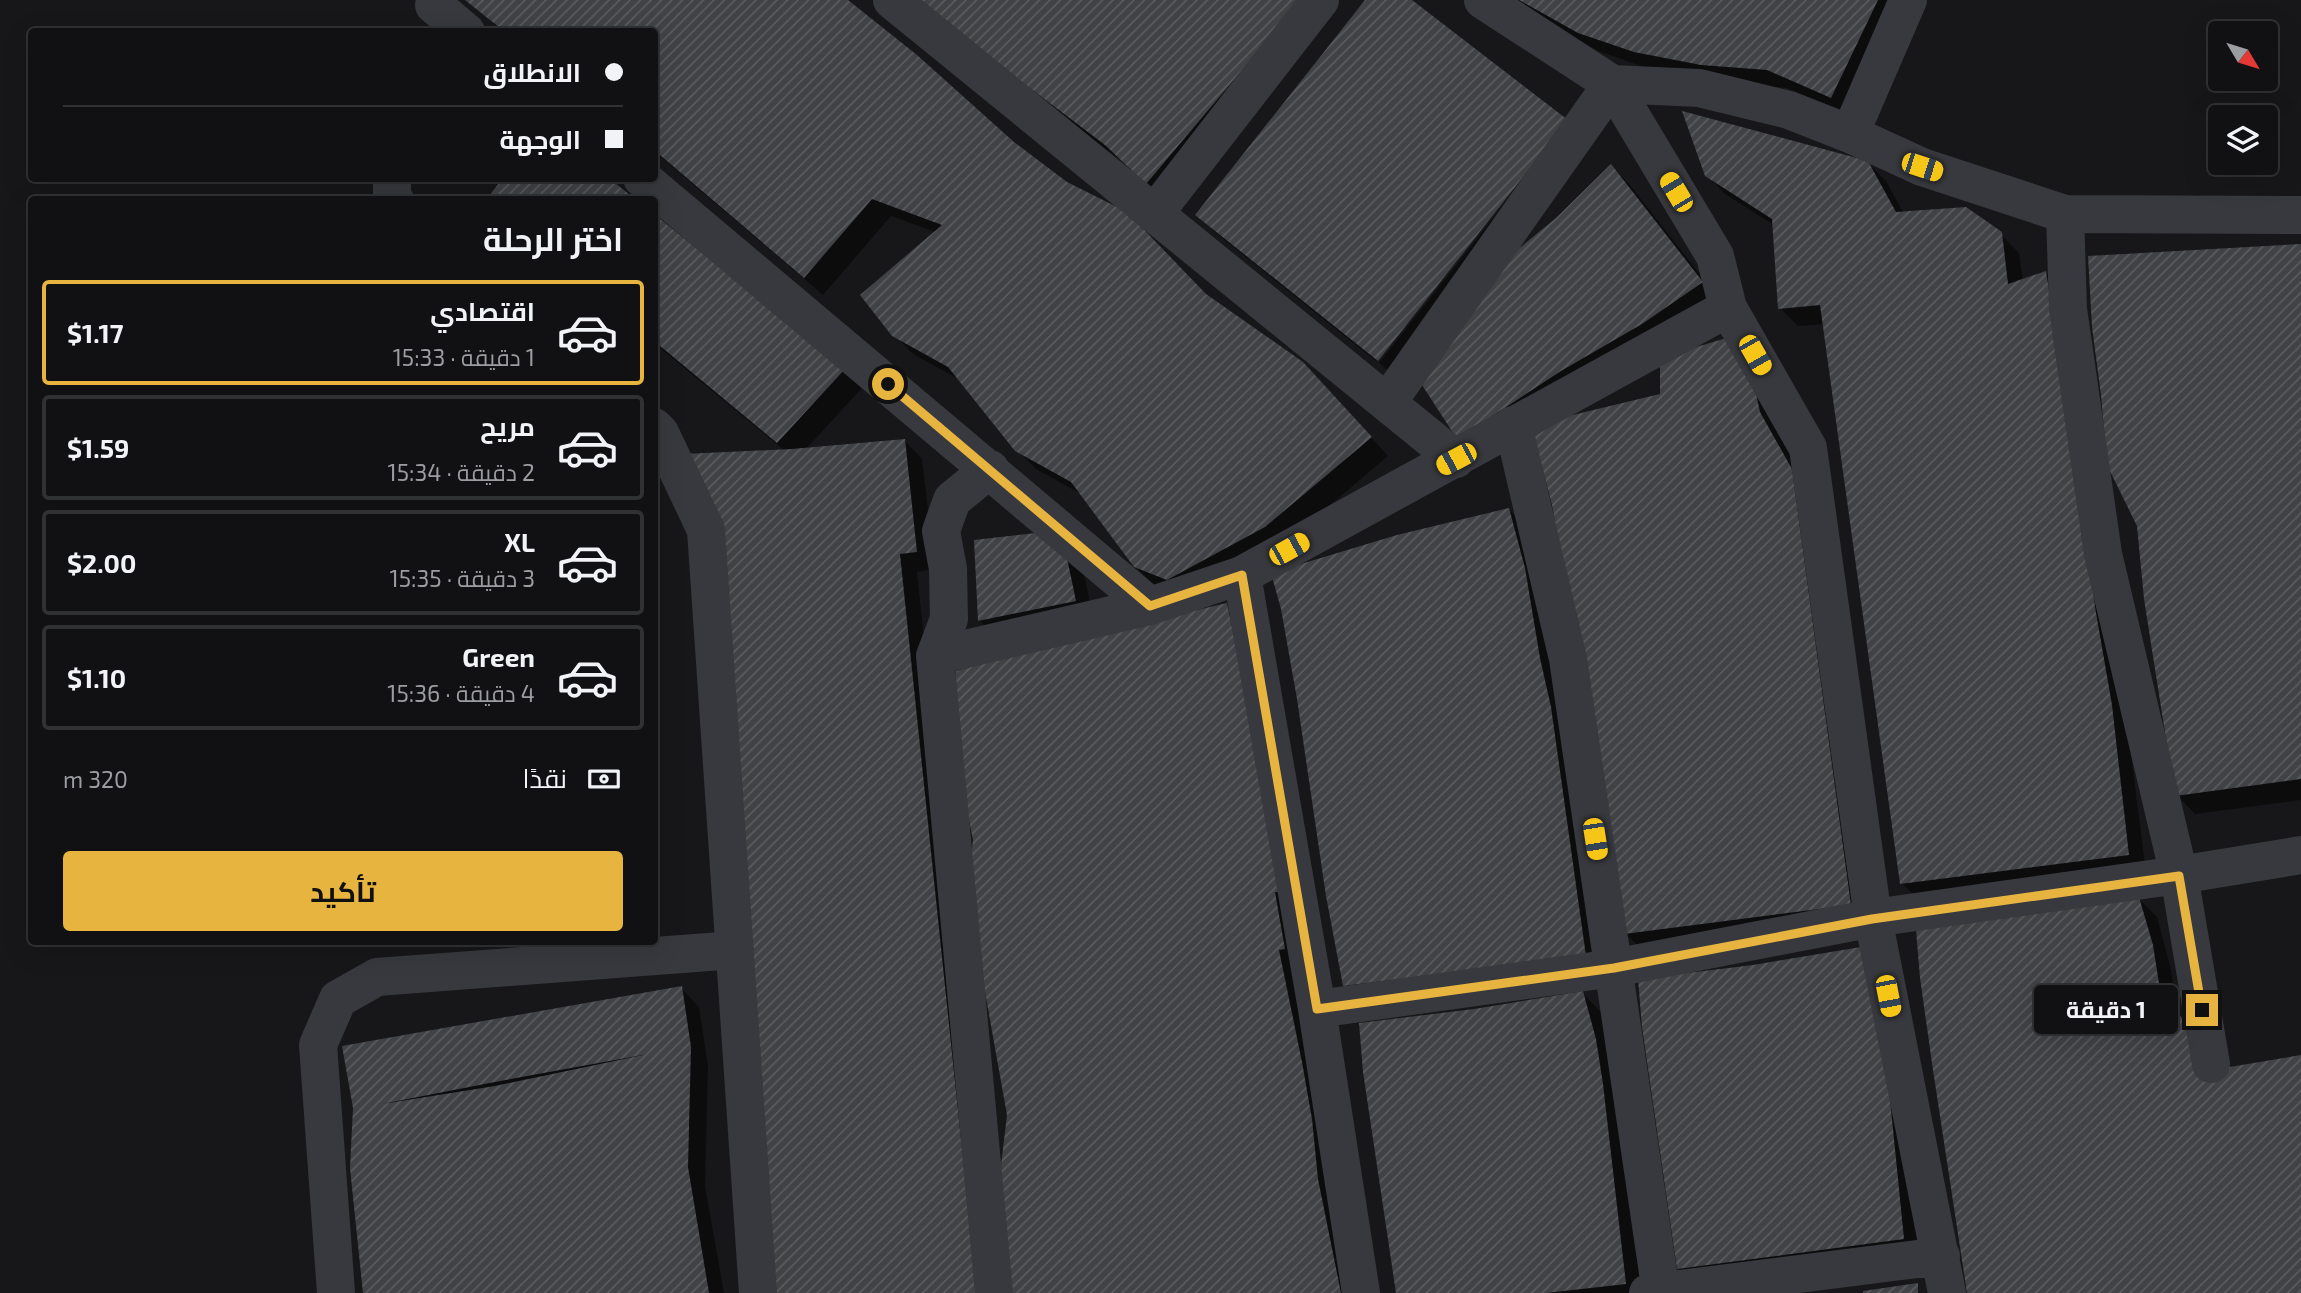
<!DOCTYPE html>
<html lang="ar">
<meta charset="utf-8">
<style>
body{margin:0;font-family:"Exo 2",Cairo,sans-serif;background:#1e1f21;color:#f1f3f6;direction:rtl;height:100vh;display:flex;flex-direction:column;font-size:26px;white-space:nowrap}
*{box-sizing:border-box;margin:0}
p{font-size:23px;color:#9c9da0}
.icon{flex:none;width:38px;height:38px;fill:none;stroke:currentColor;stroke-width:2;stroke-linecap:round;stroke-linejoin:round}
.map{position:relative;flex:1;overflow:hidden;direction:ltr}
.panel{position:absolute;left:28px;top:196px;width:630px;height:749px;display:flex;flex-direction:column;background:#111113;border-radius:7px;box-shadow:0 7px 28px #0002,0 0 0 2px #303133;direction:rtl}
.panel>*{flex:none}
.banner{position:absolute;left:28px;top:28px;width:630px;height:154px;border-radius:7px;box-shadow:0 7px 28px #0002,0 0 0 2px #303133;direction:rtl;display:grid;align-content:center;height:154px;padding:0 35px;background:#111113}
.needle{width:46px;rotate:128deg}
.controls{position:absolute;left:2208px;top:21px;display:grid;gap:14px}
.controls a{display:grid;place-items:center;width:70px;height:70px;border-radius:7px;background:#111113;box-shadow:0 7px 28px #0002,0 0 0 2px #303133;font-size:35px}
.end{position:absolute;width:32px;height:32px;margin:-16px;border:9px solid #e8b440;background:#111;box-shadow:0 0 0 4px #111}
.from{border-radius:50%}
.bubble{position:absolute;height:49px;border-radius:7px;background:#111113;box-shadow:0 7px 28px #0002,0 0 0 2px #303133;font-size:23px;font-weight:700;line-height:49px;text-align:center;direction:rtl}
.car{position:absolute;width:21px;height:42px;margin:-21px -10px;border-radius:9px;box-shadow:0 0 5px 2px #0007;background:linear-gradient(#f5c518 24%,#345 0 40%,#f5c518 0 76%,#345 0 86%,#f5c518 0)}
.banner b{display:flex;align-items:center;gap:24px;height:66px;font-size:26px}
.banner b+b{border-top:2px solid #303133}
.banner i{width:18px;height:18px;background:#f1f3f6}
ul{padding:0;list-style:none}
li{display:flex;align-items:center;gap:21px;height:105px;margin:0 14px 10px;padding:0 21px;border:4px solid #303133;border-radius:7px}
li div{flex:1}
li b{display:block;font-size:26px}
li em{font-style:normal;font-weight:700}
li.selected{border-color:#e8b440}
li>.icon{width:63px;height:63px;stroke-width:1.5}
h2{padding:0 35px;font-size:32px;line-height:84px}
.pay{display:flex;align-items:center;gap:18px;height:77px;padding:0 35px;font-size:26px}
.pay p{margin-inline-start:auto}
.action{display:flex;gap:14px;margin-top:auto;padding:14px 35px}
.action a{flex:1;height:80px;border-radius:7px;background:#e8b440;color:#111;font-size:28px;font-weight:700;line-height:80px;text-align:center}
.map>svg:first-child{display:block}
.shadow{fill:#0007}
.building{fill:url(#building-hatch);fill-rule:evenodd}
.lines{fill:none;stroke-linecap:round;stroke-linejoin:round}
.minor{stroke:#38393e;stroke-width:38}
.route{stroke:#e8b440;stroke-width:9}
</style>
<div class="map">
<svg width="2301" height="1293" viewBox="0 0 2301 1293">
<defs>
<pattern id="building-hatch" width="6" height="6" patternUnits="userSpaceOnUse" patternTransform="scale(1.75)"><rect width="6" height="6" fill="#414246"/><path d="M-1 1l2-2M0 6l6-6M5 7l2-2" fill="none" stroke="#5a5b5f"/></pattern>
</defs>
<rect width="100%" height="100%" fill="#171719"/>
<path class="shadow" d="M468 0H845L1013 144 1207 296 1321 382 1388 456 1283 545 1154 585 1135 566 1083 495 1036 469 1017 450 962 381 913 354 894 335 935 232 891 216 823 295 654 151V32H503Z
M1334 0 1166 200 1125 163 1017 84Z
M1367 0H1410L1565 121 1376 361 1216 233 1198 215Z
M1515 0H1905L1849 115 1787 88 1721 82 1653 70 1598 51 1537 17Z
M1568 123 1397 378 1379 363Z
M1867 162 1886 181 1904 214 2000 234 2019 253 2023 281 2046 273 2064 291 2121 674 2146 873 1920 901 1902 883 1825 324 1798 326 1780 308 1774 225 1725 194 1707 175Z
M1611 166 1629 184 1720 300 1476 456Z
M654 218 862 388 805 450 904 440 922 459 935 569 917 572 992 1293 785 451 654 343Z
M2301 245V800L2195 814 2177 795Z
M1760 353 1810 489 1868 923 1643 951 1625 933 1661 395Z
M1509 510 1527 528 1603 973 1363 1003Z
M1071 551 1085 578 1093 619 998 638 979 620Z
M1227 605 1245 624 1355 1293H1013Z
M2139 899 2157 917 2170 965 2177 1010 2215 1058 2216 1071 2301 1057V1293H1968Z
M1861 949 1921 1257 1697 1286 1679 1268Z
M681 988 699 1007 708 1066 705 1186 724 1293H365L355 1108Z
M1582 993 1601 1012 1642 1293H1397L1474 1011Z"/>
<path class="building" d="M465 0H848L917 55 1014 142 1067 182 1127 212 1206 294 1303 362 1372 437 1265 527 1167 580 1134 567 1071 482 1015 451 948 367 892 336 860 295 942 225 872 199 804 278 654 150V32H505Z
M914 0H1301L1146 184 1105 145Z
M1365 0H1412L1568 120 1378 361 1195 215Z
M1519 0H1878L1831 98 1767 70 1701 65 1634 52 1578 33Z
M1682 111 1868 161 1896 212 1966 207 2002 232 2008 284 2046 271 2085 519 2095 607 2112 705 2129 855 1900 884 1820 305 1778 309 1772 219 1705 176Z
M1611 164 1703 282 1642 324 1561 371 1457 439 1422 385 1494 269 1556 218Z
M503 178H609L636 200H486Z
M654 214 845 369 777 443 654 341Z
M2301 244V779L2175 796 2144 599 2137 526 2107 465 2101 395 2092 327 2088 256Z
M1743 333 1760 412 1792 469 1851 905 1624 934 1561 557 1552 505 1531 425 1660 394V358Z
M905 439 917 552 900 554 977 1293H763L684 454 792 449Z
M1509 508 1525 568 1540 658 1551 707 1586 956 1343 986 1326 896 1297 699 1281 609 1271 573 1397 535Z
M1053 531 1067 558 1076 601 978 621 974 540Z
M1227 603 1239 660 1279 892H1275L1285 949 1279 950 1302 1062 1312 1119 1318 1179 1341 1293H1012L998 1191 1007 1115 967 891 973 840 950 727 956 671 1059 642Z
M2139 897 2153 945 2160 990 2198 1038 2200 1072 2301 1055V1293H1967L1933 1070 1920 978 1916 930Z
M1861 947 1889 1089 1904 1239 1677 1269 1642 1027 1638 979 1753 965Z
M682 986 691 1047 688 1167 709 1293H363L350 1168 353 1108 342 1046ZM648 1054 495 1086 382 1104 495 1082Z
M1583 991 1596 1039 1603 1084 1626 1284 1546 1293H1396L1363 1072 1359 1023 1474 1009Z
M1918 1283V1293H1863V1291Z"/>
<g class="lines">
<path class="minor" d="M892 0 1456 459
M1483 0 1612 84 1715 256 1728 308 1808 448 1873 918 1947 1293
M434 5 466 32
M1612 84 1699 88 1789 110 1850 134 1922 167 2065 214 2301 215
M1850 134 1908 0
M392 178V197L395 200
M642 178 1150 606 1242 575 1728 308
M1154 214 1320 0
M2065 214 2068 309 2103 554 2179 875 2211 1064
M1387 403 1612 84
M1513 425 1568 659 1661 1293
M654 427 660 433 706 530 758 1293
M990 469 952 500 941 531 948 569 949 619 935 656 994 1293
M1242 575 1317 1009 1361 1293
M935 656 1150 606
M1317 1009 1614 968 1873 918 2179 875 2301 855
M336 1293 318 1045 338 999 377 977 735 950
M1648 1293 1941 1256"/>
</g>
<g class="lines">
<path class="route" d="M888 384 1150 606 1242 575 1317 1009 1614 968 1872 919 2179 876 2202 1010"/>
</g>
</svg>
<div class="controls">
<a><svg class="needle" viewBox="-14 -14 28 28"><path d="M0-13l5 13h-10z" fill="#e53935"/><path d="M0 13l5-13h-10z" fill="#9c9da0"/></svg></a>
<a><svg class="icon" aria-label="layers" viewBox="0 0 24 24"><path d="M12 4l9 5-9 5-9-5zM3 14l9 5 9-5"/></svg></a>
</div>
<i class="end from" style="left:888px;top:384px"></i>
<i class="end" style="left:2202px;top:1010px"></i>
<div class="bubble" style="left:2034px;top:985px;width:144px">1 دقيقة</div>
<i class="car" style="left:1922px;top:167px;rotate:108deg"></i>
<i class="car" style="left:1676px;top:192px;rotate:329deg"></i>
<i class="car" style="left:1755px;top:355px;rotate:150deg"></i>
<i class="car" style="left:1456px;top:459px;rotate:242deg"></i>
<i class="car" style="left:1289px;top:549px;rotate:61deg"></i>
<i class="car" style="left:1595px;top:839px;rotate:171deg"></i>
<i class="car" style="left:1888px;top:996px;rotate:169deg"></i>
<div class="banner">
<b><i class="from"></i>الانطلاق</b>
<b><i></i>الوجهة</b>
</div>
<section class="panel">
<h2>اختر الرحلة</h2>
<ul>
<li class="selected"><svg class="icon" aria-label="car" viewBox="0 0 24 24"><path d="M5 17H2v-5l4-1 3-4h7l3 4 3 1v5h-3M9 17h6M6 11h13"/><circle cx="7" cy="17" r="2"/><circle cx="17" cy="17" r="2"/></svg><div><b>اقتصادي</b><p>1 دقيقة · 15:33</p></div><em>$1.17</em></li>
<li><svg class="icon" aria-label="car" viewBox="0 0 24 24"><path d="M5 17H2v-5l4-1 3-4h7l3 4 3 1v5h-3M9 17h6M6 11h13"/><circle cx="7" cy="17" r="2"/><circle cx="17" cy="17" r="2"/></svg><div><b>مريح</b><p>2 دقيقة · 15:34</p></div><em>$1.59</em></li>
<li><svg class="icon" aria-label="car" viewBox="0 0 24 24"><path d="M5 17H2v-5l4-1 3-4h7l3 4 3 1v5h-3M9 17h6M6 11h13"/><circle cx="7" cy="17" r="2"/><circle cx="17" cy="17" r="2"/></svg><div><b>XL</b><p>3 دقيقة · 15:35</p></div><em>$2.00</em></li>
<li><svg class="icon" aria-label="car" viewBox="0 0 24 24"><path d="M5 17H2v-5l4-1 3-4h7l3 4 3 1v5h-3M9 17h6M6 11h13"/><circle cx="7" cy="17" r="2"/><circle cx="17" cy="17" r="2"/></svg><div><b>Green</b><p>4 دقيقة · 15:36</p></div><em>$1.10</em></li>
</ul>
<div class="pay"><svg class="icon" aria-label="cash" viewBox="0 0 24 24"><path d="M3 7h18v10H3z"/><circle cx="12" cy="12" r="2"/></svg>نقدًا<p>320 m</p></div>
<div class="action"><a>تأكيد</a></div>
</section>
</div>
